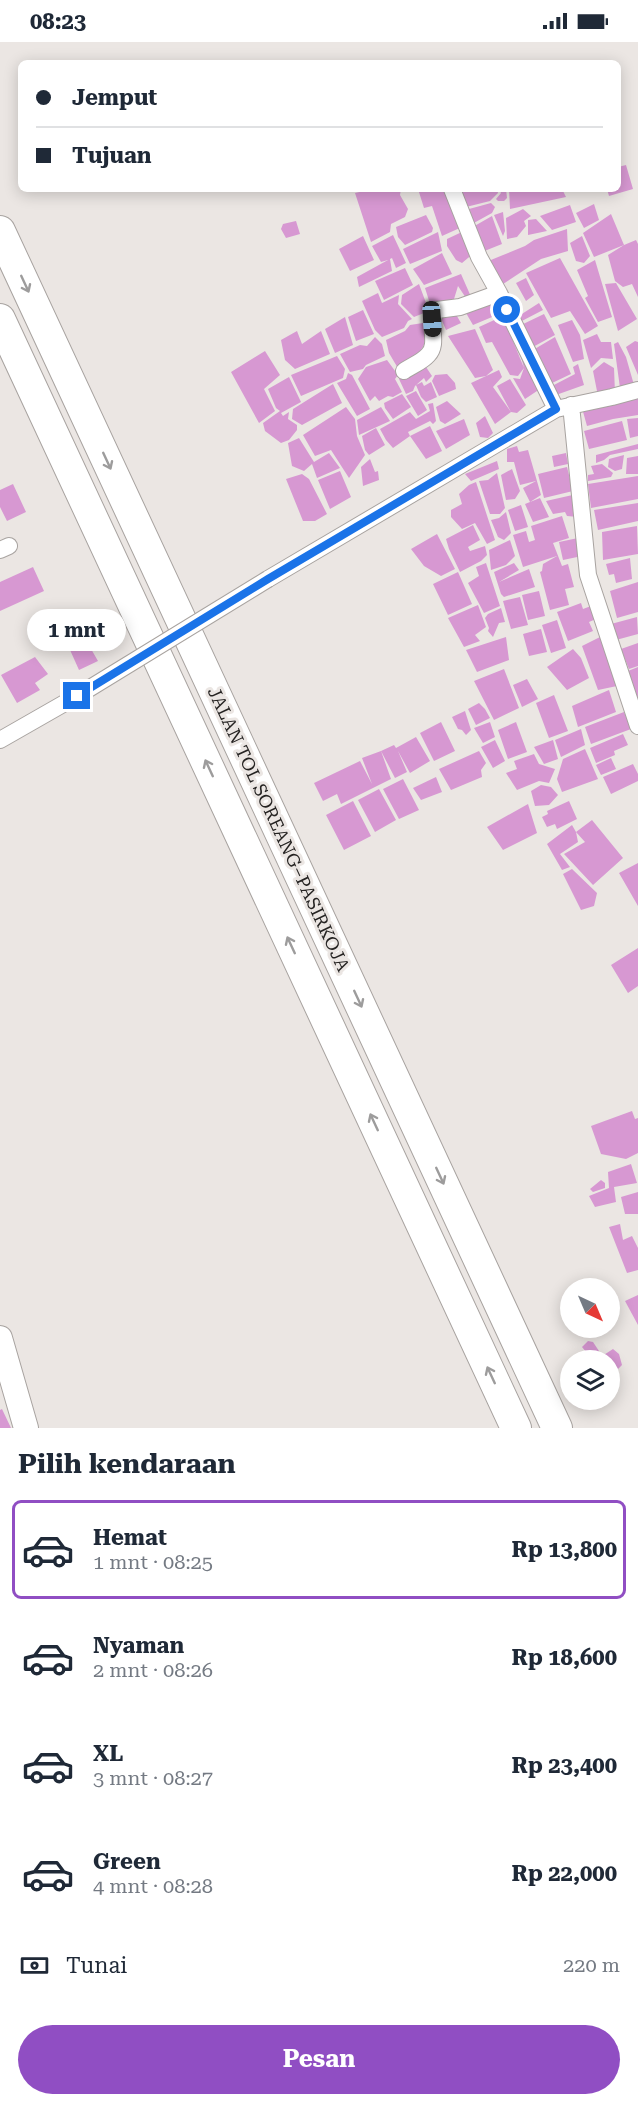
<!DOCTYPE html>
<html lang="id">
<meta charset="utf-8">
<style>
body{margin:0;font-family:"Roboto Serif",serif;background:#f2f2f3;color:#1f2937;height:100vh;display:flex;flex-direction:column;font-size:22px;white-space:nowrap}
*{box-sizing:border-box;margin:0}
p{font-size:20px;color:#747a83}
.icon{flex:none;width:33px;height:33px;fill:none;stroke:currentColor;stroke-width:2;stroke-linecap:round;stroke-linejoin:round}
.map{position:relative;height:1386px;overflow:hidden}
.sheet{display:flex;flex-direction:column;background:#fff;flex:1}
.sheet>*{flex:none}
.top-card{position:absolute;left:18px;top:18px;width:603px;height:132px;border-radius:9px;box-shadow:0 3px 15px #0003;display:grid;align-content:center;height:132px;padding:0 18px;background:#fff}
.needle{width:39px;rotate:136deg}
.controls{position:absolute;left:560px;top:1236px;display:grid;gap:12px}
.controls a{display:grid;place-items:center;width:60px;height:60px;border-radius:50%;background:#fff;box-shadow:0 3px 15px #0003;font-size:30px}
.end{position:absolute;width:27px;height:27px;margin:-14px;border:8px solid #1a73e8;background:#fff;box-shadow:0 0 0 3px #fff}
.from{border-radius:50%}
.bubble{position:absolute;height:42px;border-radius:21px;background:#fff;box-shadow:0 3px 15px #0003;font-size:20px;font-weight:700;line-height:42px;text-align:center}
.car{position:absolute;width:18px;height:36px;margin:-18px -9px;border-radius:8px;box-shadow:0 0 4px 2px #0007;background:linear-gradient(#222 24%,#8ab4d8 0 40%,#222 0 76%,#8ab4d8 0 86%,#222 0)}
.top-card b{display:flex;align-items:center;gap:21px;height:57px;font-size:22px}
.top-card b+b{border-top:2px solid #e0e1e3}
.top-card i{width:15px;height:15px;background:#1f2937}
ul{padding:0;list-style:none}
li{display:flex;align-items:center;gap:18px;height:99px;margin:0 12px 9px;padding:0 6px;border:3px solid transparent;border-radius:9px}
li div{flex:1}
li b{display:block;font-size:22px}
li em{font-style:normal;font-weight:700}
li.current{border-color:#904ec3}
li>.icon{width:54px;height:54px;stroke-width:1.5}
h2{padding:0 18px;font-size:27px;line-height:72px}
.pay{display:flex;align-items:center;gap:15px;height:66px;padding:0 18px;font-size:22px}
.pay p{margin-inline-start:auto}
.action{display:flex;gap:12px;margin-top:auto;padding:12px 18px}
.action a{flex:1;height:69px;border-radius:36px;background:#904ec3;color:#fff;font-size:24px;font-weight:700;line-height:69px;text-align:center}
.status{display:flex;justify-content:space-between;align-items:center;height:42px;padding:0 30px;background:#fff;direction:ltr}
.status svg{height:16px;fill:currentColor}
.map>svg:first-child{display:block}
.building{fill:#d798d2}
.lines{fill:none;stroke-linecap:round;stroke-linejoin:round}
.street-casing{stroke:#a8a3a0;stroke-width:18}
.secondary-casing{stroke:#a8a3a0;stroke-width:26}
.highway-casing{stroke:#a8a3a0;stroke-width:32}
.street{stroke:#fff;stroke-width:16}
.secondary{stroke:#fff;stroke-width:24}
.highway{stroke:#fff;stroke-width:30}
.street-bridge-casing{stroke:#a8a3a0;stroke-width:18;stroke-linecap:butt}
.street-bridge{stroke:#fff;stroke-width:16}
.oneway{stroke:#9d9c9c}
.route{stroke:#1a73e8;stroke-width:8}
.labels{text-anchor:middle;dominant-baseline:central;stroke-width:6;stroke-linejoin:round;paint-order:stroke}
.street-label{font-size:18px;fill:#252322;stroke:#ebe6e3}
</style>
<div class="status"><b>08:23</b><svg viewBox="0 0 49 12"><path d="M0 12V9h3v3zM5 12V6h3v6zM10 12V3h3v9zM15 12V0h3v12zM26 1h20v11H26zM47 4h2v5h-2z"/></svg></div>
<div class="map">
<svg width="638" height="1386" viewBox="0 0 638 1386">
<rect width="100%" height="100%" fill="#ebe6e3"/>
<path class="building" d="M626 123 633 147 609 154 607 147H618V125Z
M373 147H401L400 153 408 167 405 175 391 182 390 190 371 200 355 151Z
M418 147H447L462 185 442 194 432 164 424 166Z
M457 147H497L498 151 490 159 462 166Z
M499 147H506L507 156 504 159H498L496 157 501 151Z
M509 147H562L566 155 510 167Z
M491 161 495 165 492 171 472 182 469 167Z
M594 162 599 178 584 186 576 171Z
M570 163 576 180 552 188 540 174Z
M523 167 531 174 524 179 526 184 517 195 507 197 506 176Z
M503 170 505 189 503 194 494 173Z
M611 172 624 203 636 198 638 202V255L632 242 623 245 615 239 608 213 624 203 594 215 583 191Z
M426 173 433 186 432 190 405 203 398 195 396 185Z
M492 174 502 202 482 210 471 186Z
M536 177 547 189 528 193V178Z
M296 179 300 192 286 196 281 187 283 182Z
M567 187 568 209 541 217 500 244 486 220 525 204 534 198Z
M464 189 474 211 462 221 456 218 447 204V197Z
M438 190 442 209 410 222 403 207Z
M393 193 406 221 396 226 392 216 390 217 392 229 359 245 357 235 388 218 381 220 372 204Z
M363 194 374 218 350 229 339 207Z
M582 194 590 214 584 221 576 219 570 201Z
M442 211 452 232 424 243 413 227Z
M560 216 598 284 585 292 570 269 551 276 526 231Z
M595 218 612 275 598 280 585 256 588 254 577 228Z
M405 226 413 243 384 258 375 239Z
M461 232 472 257 468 259 458 244 454 257 431 265 425 246Z
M526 236 534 253 526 259 516 241Z
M616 241 637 277 618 289 605 242Z
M419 242 429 269 414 275 401 262 402 253Z
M378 251 382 261 399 253 398 262 412 277 408 279 404 286 382 295 375 288 362 259Z
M497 254 504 270 473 283 466 271Z
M539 261 543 268 518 281 514 277Z
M363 268 374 292 356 299 348 275Z
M454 269 461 281 446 288 440 274Z
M544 272 555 293 531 306 519 284Z
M503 274 524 326 518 334 510 333 492 300 486 301 479 285Z
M345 275 353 303 335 311 325 287Z
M572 278 580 293 584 317 573 320 558 283Z
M423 281 427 298 413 321 399 328 389 311 386 298 405 289 410 283Z
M475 287 493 328 486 334 475 336 448 294Z
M297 289 302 302 321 289 330 312 295 327 285 318 281 298Z
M597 292 601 300H611L613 317 601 316 591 326 583 298Z
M375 295 382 302 385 314 366 323 363 327 350 330 340 312 360 303 367 304Z
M555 295 571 332 550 342 533 308Z
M635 299 638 300V333L626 305Z
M618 300 626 315 634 343 620 346 614 302Z
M265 309 280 333 264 347 275 369 259 381 231 330Z
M520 311 540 347 525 357 513 336 520 337 524 326Z
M337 314 345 327 343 336 301 354 291 333Z
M387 318 398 333 395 337 402 350 393 355 388 354 379 359 375 354 370 359 358 337 366 325Z
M604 320 614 326 615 351 598 354 593 329Z
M424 322 432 334 426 340 424 336 415 344 413 349 406 352 399 337Z
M578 322 584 343 556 353 552 344 575 332 573 325Z
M499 328 502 335 493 345 511 370 497 344 510 337 526 363 517 371 511 370 495 382 471 341Z
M348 331 352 333 370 367 357 374 337 341 346 337Z
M447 332 455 341 456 347 439 354 432 339 435 333Z
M289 335 301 360 281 371 283 374 289 370 288 377 297 383V388L289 398 281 401 265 389 263 381 280 369 276 366 268 347Z
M422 340 424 344 431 340 437 355 426 360 421 355 416 343Z
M333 342 342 361 302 383 292 377 293 367Z
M416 349 427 368 418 374 406 354Z
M402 352 411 365 393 377 385 366 384 361Z
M638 354V373L613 377 587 384 582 366Z
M447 359 461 372 445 382 440 379 436 365Z
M433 361 436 379 433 382 430 379 408 390 410 394 393 406 386 398 380 387 410 370 416 377 430 369 428 362Z
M346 365 355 377 357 394 365 413 349 436 331 408 315 414 303 393Z
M381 365 390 379 359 393 357 378Z
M485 374 493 391 488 396 480 395 476 381Z
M638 376V394L630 396 627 377Z
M464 377 470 393 446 407 436 389Z
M622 379 627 398 589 407 584 389Z
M430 384 442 409 426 417 410 394Z
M376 386 385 403 369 413 365 408 362 394Z
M299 396 314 420 329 411 340 426 317 436 312 422 304 429 292 424 288 401Z
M638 402V407L610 413 604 418 596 421V413Z
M517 404 519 410 528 408 541 453 530 460 523 446 536 439 520 443 514 420H507V407Z
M566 411 568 422 554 425 552 414Z
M624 413 622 427 615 429 608 425 609 417Z
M638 414V432H626L627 416Z
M370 417 375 430 378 429 379 438 363 444 361 425Z
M497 419 499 427 471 439 465 432Z
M602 422 613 431 611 435 588 439V433L594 432 591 424Z
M567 425 573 449 544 456 538 432Z
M512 427 520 449 515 457 506 458 501 433Z
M340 429 351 455 330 467 318 438Z
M497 431 505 466 500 472H490L479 439 488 438Z
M302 432 309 437 327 472 315 479H303L286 437Z
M638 434V457L591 466 588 442Z
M476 440 495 498 487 502 475 481 462 487 451 475V468L462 462 459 452 469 443Z
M13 442 26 470 7 479 0 465V448Z
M577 452 578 475 567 474 565 470 553 472 546 459Z
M540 456 549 475 533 480 525 462Z
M638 461V479L598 488 594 468Z
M521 463 528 485 515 489 508 468Z
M506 470 511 491 504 498 498 495 491 478 499 476Z
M562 474 569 496 553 501 562 524 568 522 574 545 565 547 569 563 550 568 540 530 542 529 543 522 557 514 523 525 513 493 526 489 529 500 535 498 531 484Z
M473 483 480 498 468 505 470 509 485 504 487 513 481 519 460 530 449 507 446 497Z
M637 484 638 512 603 518 602 490Z
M437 492 455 527 441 534 424 524 411 507Z
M578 496 582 514 563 518 559 500Z
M510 498 515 514 506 523 491 528 489 508Z
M630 516 632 537 616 541 614 532 609 533 606 522Z
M486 521 500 564 484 571 468 541 479 534 476 525Z
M514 521 519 528 499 540 529 527 535 545 504 555 501 552 494 530Z
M33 525 44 549 0 569V540Z
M458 530 472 562 448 573 433 542Z
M638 540V570L617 576 610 549Z
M539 549 545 574 528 578 522 553Z
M520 555 528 583 511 587 503 559Z
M581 561 583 567 591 564 596 577 589 580 593 589 568 599 557 570Z
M478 563 486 585 475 593 480 599 464 605 448 576Z
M501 566 505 580 499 581 493 595 488 589 489 586 485 576 488 572Z
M637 575 638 592 616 598 611 582Z
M557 578 566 606 551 611 542 583Z
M541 587 547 610 529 614 523 592Z
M83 593 98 619 79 628 66 599Z
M506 595 509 618 477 630 466 608Z
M600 595 617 644 598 648 582 604Z
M638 601V624L629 627 621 607Z
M573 607 581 616 589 636 567 648 547 625Z
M35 615 48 632 35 641 40 648 17 661 1 633Z
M638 625V657L628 629Z
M504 627 519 666 494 678 474 639Z
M527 637 538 657 522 665 513 643Z
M609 648 616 670 578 685 572 664Z
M554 653 568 689 549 696 536 661Z
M479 661 485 667 490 676 476 683 468 667Z
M465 669 471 688 466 693 462 688 458 687 452 675Z
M624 670 631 687 591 702 585 685Z
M441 680 455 709 434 719 420 691Z
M490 680 495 695 483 701 474 686Z
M516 680 527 710 508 717 498 688Z
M581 687 585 703 561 715 555 698Z
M623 692 628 703 614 709 615 713 596 721 590 706Z
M416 695 430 719 410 731 398 709 407 730 395 736 381 709 394 703 396 706Z
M495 698 505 719 493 726 481 705Z
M553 698 558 717 544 722 534 705Z
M585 707 598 737 562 750 557 737 563 717Z
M381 709 391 737 341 762 337 752 323 759 314 741 360 719 372 742 362 716Z
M479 709 486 721 481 728 482 735 451 748 439 727Z
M534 712 539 722 555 727 549 741 539 739 517 748 506 731 517 727 514 719Z
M611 716 616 727 601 733 596 723Z
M633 722 638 732V739L611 752 603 735Z
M436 735 442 750 421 758 413 746Z
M403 737 419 768 399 777 383 747Z
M541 743 551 745 558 753 549 763 535 764 531 749Z
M379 747 396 778 375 790 358 758Z
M353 759 371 794 344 808 326 773Z
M569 759 577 777 557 787 555 782 547 785 542 775 548 772 547 769Z
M528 762 537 791 503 808 487 785Z
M592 778 623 816 593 843 564 812 585 800 576 790 578 800 560 812 570 825 562 828 547 802 572 783 576 790Z
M638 821V864L619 831Z
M572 827 597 851 594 864 581 868 563 832Z
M638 906V944L628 951 611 923Z
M632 1069 635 1077 638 1076V1111L626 1117 601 1112 591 1084Z
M631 1122 637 1141 614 1145 616 1160 595 1165 589 1154 609 1146 608 1130Z
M601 1138 605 1141V1146L593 1150 590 1147Z
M638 1150V1172H625L621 1155Z
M620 1182 623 1198 632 1194 638 1206V1228L627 1231 609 1185Z
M638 1253V1283L625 1259Z
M588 1299 593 1300 599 1309 591 1316 582 1305Z
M613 1307 619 1312 622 1323 609 1336V1318H596Z
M2 1367 11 1386H0V1368Z"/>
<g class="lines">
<g class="street-casing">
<path id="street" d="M452 147 479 215 499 251 556 367
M404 329C411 324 422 320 428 313 440 301 426 281 437 268L460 265 499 251
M571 363 588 533 638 684
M0 508 9 504
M268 537 556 367 612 355 638 348
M0 698 77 654"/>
</g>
<g class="secondary-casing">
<path id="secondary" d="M0 1296 26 1386"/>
</g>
<g class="highway-casing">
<path id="highway" d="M0 189 557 1386
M0 277 516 1386"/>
</g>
<use href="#street" class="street"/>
<use href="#secondary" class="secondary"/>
<use href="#highway" class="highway"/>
<g class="street-bridge-casing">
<path id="street-bridge" d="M77 654 268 537"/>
</g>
<use href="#street-bridge" class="street-bridge"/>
</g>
<defs><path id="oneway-shaft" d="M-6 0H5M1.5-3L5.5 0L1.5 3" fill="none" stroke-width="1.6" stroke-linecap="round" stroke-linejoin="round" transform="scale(1.5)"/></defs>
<g class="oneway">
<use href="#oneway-shaft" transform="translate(25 242) rotate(65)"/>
<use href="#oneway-shaft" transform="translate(107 419) rotate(65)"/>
<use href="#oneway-shaft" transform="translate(209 726) rotate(-115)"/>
<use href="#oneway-shaft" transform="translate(291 903) rotate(-115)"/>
<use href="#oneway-shaft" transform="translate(358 957) rotate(65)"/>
<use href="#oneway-shaft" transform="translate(374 1080) rotate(-115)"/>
<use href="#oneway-shaft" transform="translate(440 1134) rotate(65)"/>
<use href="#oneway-shaft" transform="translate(491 1333) rotate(-115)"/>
</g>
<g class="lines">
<path class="route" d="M77 654 268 537 556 367 507 268"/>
</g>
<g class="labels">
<g class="street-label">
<text transform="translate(279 787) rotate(65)">JALAN TOL SOREANG–PASIRKOJA</text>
</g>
</g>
</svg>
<div class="controls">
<a><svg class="needle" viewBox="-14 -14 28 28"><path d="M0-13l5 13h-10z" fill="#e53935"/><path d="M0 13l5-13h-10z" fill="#747a83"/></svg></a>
<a><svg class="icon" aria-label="layers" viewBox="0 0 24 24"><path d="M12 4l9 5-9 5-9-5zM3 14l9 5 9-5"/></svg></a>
</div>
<i class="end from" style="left:507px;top:268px"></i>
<i class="end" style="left:77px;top:654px"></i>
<div class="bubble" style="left:27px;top:567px;width:99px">1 mnt</div>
<i class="car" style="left:432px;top:277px;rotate:176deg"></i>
<div class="top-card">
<b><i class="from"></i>Jemput</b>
<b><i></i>Tujuan</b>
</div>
</div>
<section class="sheet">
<h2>Pilih kendaraan</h2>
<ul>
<li class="current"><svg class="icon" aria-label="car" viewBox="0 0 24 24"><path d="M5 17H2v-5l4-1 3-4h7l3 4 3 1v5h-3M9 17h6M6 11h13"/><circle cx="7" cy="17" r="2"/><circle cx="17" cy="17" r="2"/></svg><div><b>Hemat</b><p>1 mnt · 08:25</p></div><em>Rp 13,800</em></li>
<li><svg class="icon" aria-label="car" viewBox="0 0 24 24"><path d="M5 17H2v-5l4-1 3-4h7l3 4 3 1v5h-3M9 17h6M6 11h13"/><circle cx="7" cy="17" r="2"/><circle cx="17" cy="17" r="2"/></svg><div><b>Nyaman</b><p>2 mnt · 08:26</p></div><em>Rp 18,600</em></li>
<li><svg class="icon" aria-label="car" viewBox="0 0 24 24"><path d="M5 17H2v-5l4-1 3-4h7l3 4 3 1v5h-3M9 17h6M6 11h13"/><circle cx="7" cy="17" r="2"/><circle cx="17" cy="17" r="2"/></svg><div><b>XL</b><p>3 mnt · 08:27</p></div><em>Rp 23,400</em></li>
<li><svg class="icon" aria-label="car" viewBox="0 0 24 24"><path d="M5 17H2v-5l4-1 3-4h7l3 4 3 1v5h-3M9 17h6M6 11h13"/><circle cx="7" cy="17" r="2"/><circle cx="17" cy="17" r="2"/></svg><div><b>Green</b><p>4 mnt · 08:28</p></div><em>Rp 22,000</em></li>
</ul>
<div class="pay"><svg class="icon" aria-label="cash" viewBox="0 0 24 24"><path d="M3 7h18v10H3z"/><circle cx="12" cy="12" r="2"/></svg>Tunai<p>220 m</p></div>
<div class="action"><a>Pesan</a></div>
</section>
